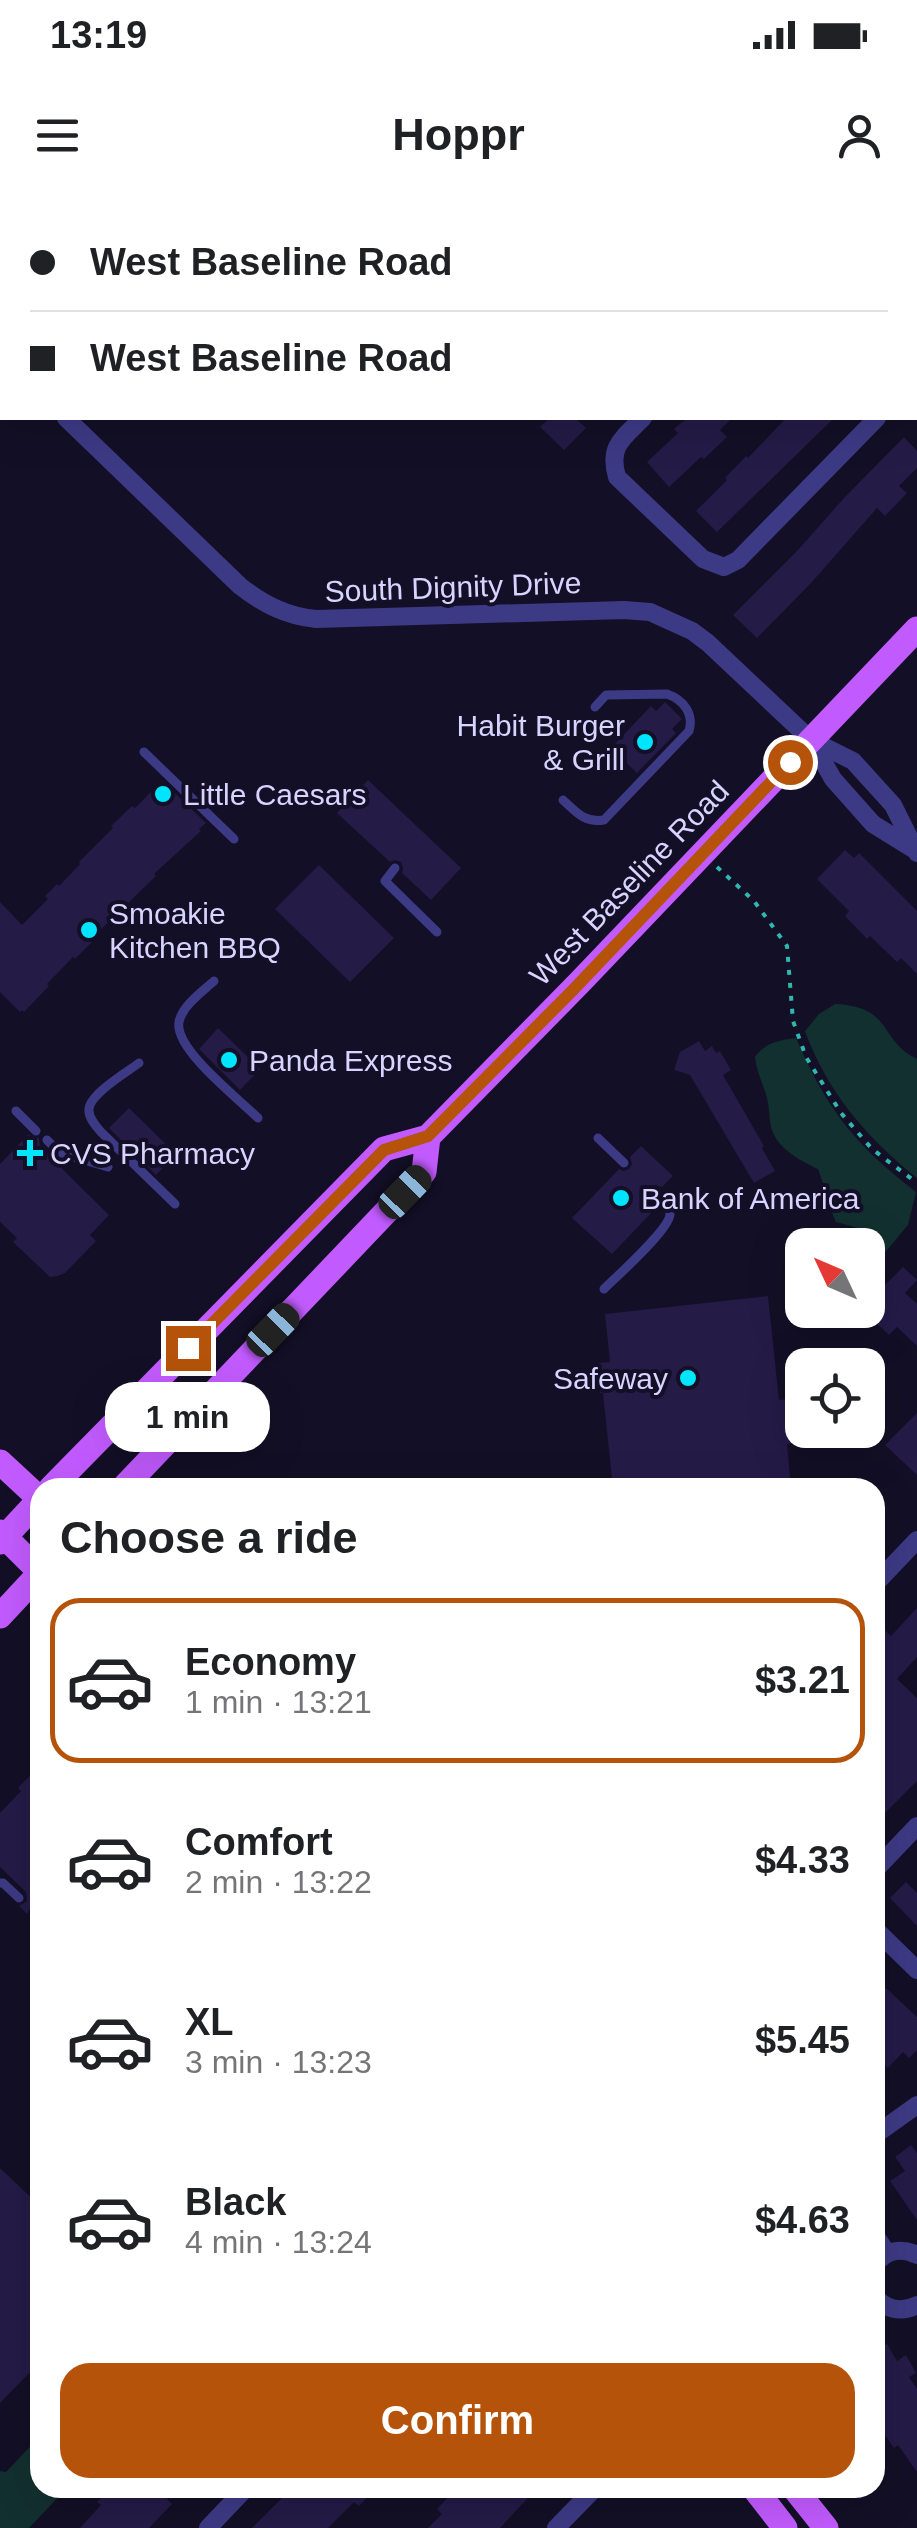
<!DOCTYPE html>
<meta charset="utf-8">
<style>
body{margin:0;font-family:Arial,sans-serif;background:#f2f2f2;color:#202124;height:100vh;display:flex;flex-direction:column;font-size:38px;white-space:nowrap}
*{box-sizing:border-box;margin:0}
p{font-size:32px;color:#757577}
.icon{flex:none;width:55px;height:55px;fill:none;stroke:currentColor;stroke-width:2;stroke-linecap:round;stroke-linejoin:round}
.map{position:relative;flex:1;overflow:hidden}
.details{position:absolute;left:30px;top:1278px;width:855px;height:1020px;display:flex;flex-direction:column;background:#fff;border-radius:30px;box-shadow:0 10px 40px #0002}
.details>*{flex:none}
.guide{position:absolute;left:0px;top:0px;width:918px;height:220px;box-shadow:0 10px 40px #0002;display:grid;align-content:center;height:220px;padding:0 30px;background:#fff}
.needle{width:65px;rotate:314deg}
.buttons{position:absolute;left:785px;top:1028px;display:grid;gap:20px}
.buttons a{display:grid;place-items:center;width:100px;height:100px;border-radius:20px;background:#fff;box-shadow:0 10px 40px #0002;font-size:50px}
.end{position:absolute;width:45px;height:45px;margin:-22px;border:12px solid #b45309;background:#fff;box-shadow:0 0 0 5px #fff}
.from{border-radius:50%}
.bubble{position:absolute;height:70px;border-radius:30px;background:#fff;box-shadow:0 10px 40px #0002;font-size:32px;font-weight:700;line-height:70px;text-align:center}
.car{position:absolute;width:30px;height:60px;margin:-30px -15px;border-radius:12px;box-shadow:0 0 8px 2px #0007;background:linear-gradient(#222 24%,#8ab4d8 0 40%,#222 0 76%,#8ab4d8 0 86%,#222 0)}
.guide b{display:flex;align-items:center;gap:35px;height:95px;font-size:38px}
.guide b+b{border-top:2px solid #e0e0e0}
.guide i{width:25px;height:25px;background:#202124}
ul{padding:0;list-style:none}
li{display:flex;align-items:center;gap:30px;height:165px;margin:0 20px 15px;padding:0 10px;border:5px solid transparent;border-radius:30px}
li div{flex:1}
li b{display:block;font-size:38px}
li em{font-style:normal;font-weight:700}
li.current{border-color:#b45309}
li>.icon{width:90px;height:90px;stroke-width:1.5}
h2{padding:0 30px;font-size:45px;line-height:120px}
.cta{display:flex;gap:20px;margin-top:auto;padding:20px 30px}
.cta a{flex:1;height:115px;border-radius:30px;background:#b45309;color:#fff;font-size:40px;font-weight:700;line-height:115px;text-align:center}
.status{display:flex;justify-content:space-between;align-items:center;height:70px;padding:0 50px;background:#fff;direction:ltr}
.status svg{height:28px;fill:currentColor}
header{display:flex;justify-content:space-between;align-items:center;height:130px;padding:0 30px;background:#fff;font-size:45px;font-weight:700}
.map>svg:first-child{display:block}
.green{fill:#12302f}
.building{fill:#241b47}
.lines{fill:none;stroke-linecap:round;stroke-linejoin:round}
.path{stroke:#2fb8b0;stroke-width:4;stroke-dasharray:5 8;stroke-linecap:butt}
.service{stroke:#3d3a85;stroke-width:9}
.minor{stroke:#3d3a85;stroke-width:18}
.primary{stroke:#c25bff;stroke-width:25}
.route{stroke:#b45309;stroke-width:12}
.poi-dot{fill:#00e5ff;stroke:#130f26;stroke-width:4}
.labels{text-anchor:middle;dominant-baseline:central;stroke-width:8;stroke-linejoin:round;paint-order:stroke}
.street-label{font-size:30px;fill:#d9d4ff;stroke:#130f26}
.poi-label{font-size:30px;fill:#d9d4ff;stroke:#130f26;text-anchor:start}
</style>
<div class="status"><b>13:19</b><svg viewBox="0 0 49 12"><path d="M0 12V9h3v3zM5 12V6h3v6zM10 12V3h3v9zM15 12V0h3v12zM26 1h20v11H26zM47 4h2v5h-2z"/></svg></div>
<header><svg class="icon" aria-label="menu" viewBox="0 0 24 24"><path d="M4 6h16M4 12h16M4 18h16"/></svg>Hoppr<svg class="icon" aria-label="person" viewBox="0 0 24 24"><circle cx="12" cy="8" r="4"/><path d="M4 21q1-7 8-7t8 7"/></svg></header>
<div class="map">
<svg width="917" height="2328" viewBox="0 0 917 2328">
<rect width="100%" height="100%" fill="#130f26"/>
<path class="green" d="M835 804C894 807 878 840 917 859V978C867 938 827 892 805 831L819 814Z
M796 838C827 910 855 945 916 992L908 1025 883 1055 870 1057 868 1054V1045H865L866 1037 858 1028 836 1022C828 1005 825 987 818 969 803 962 782 951 774 935 769 925 770 914 768 903 765 887 757 874 755 857 765 843 779 840 796 838Z
M40 2236V2288H67L29 2328H0V2271L6 2272Z"/>
<path class="building" d="M550 218H575L586 228 564 250 540 227Z
M687 218H732L720 230 727 237 704 259 701 257 669 287 647 262 678 233 674 229Z
M786 218H834L717 332 696 311 727 280 725 278 746 256 748 258Z
M904 237 917 251V268L899 286 907 293 885 316 877 308 812 382 757 438 733 415 798 350 844 298Z
M665 502 682 519 672 529 676 533 637 573 611 548 651 506 656 511Z
M368 580 461 668 431 700 402 673 403 668 401 662 395 660 390 662 337 613Z
M162 581 206 623 199 629 201 631 154 674 156 676 90 740 92 742 75 759 73 757 47 784 49 786 24 812 22 810 20 812 0 792V702L22 725 48 699 45 696 57 684 59 686 80 664 79 662 113 628 111 626 132 606 135 608Z
M845 650 854 658 859 653 917 711V774L901 758 897 762 870 736 867 739 845 716 849 711 817 679Z
M319 665 394 738 350 782 275 709Z
M218 828 260 869 240 890 199 849Z
M699 841 705 851 712 846 716 853 720 851 731 870 723 875 764 946 762 948 775 971 754 983 690 875 674 870 680 852Z
M129 908 176 954 156 975 109 928Z
M28 935 39 938 40 947 109 1015 90 1035 96 1041 65 1073 58 1076 50 1077 13 1042 17 1038 0 1022V964Z
M641 946 673 976 662 987 655 985 650 988 651 999 647 1003 654 1010 612 1054 572 1018 619 969 623 971 629 969 632 964 630 957Z
M903 1067 917 1080 905 1093 917 1104V1146L897 1127 889 1135 868 1115 884 1099 877 1093Z
M768 1096 779 1200 802 1197V1242L787 1244 791 1288H613L603 1193H600L597 1163 610 1162 605 1114Z
M917 1213V1275L885 1245Z
M917 1408V1457L897 1479 917 1498V1581L886 1612 875 1601V1421L891 1436Z
M40 1565V1707L32 1706 27 1714 19 1706 27 1701 26 1692 0 1667V1613L21 1591 18 1588Z
M906 1682 917 1693V1726L890 1698Z
M886 1788 917 1817V1850L909 1858 903 1852 888 1868 875 1856V1800Z
M911 1945 917 1953V2020L890 1981 905 1971 895 1957Z
M0 1968 40 2006V2162L0 2203Z
M887 2144 897 2161 906 2155 916 2173 909 2177 917 2189V2272L898 2245 894 2248 875 2221V2151Z
M111 2288H178L167 2299 172 2304 149 2328H80L101 2305 97 2302Z
M300 2288H376L359 2306 354 2302 328 2328H252L288 2292 292 2296Z
M457 2288H537L500 2328H428L442 2314 437 2309Z"/>
<g class="lines">
<path class="path" d="M717 667 754 701 787 746 793 821 806 857 841 913 872 949 917 983"/>
<path class="service" d="M144 552 234 639
M563 600C576 612 584 623 604 620L689 531C694 514 684 500 667 494L606 495 595 507
M395 668 385 681 437 732
M214 781C202 792 182 806 179 822 174 849 239 899 258 918
M139 863C127 872 90 894 89 909 88 918 96 926 101 932L175 1004
M16 911 36 931
M598 938 624 963
M47 940 60 953 108 967
M604 1089C617 1076 670 1029 670 1014 670 1005 663 998 657 993
M0 1683H3L19 1698
M35 1713 40 1721"/>
<path class="minor" d="M498 0 501 2
M619 2 621 0
M852 2 854 0
M0 154 2 156
M915 178 917 176
M915 193 917 195
M66 218 240 386C263 404 286 416 316 419L624 410 650 412 692 431 708 443 811 540 853 561 893 605 917 653
M643 218C623 238 608 246 617 277L703 359 724 367 738 360 877 218
M811 540 833 579 873 624 915 650
M875 1384 917 1340
M875 1670 917 1626
M875 1729 917 1770
M875 1935 917 1905
M875 2035 887 2053
M875 2064C887 2050 901 2047 917 2055
M875 2097C887 2110 901 2113 917 2105
M208 2328 246 2288
M556 2328 595 2288"/>
<path class="primary" d="M0 1262 40 1299
M51 1288 384 949 428 937 580 782 917 429
M123 1288 424 972 428 937
M0 1332 40 1372
M0 1342 40 1299
M0 1416 40 1373
M754 2288 785 2328
M794 2288 826 2328"/>
</g>
<g class="lines">
<path class="route" d="M188 1148 384 950 428 936 573 790 790 562"/>
</g>
<g class="poi-dot">
<circle cx="645" cy="542" r="10"/>
<circle cx="163" cy="594" r="10"/>
<circle cx="89" cy="730" r="10"/>
<circle cx="229" cy="860" r="10"/>
<path d="M25 938h10v10h10v10h-10v10h-10v-10h-10v-10h10z"/>
<circle cx="621" cy="998" r="10"/>
<circle cx="688" cy="1178" r="10"/>
</g>
<g class="labels">
<g class="street-label">
<text transform="translate(453 387) rotate(-2)">South Dignity Drive</text>
<text transform="translate(629 683) rotate(-46)">West Baseline Road</text>
</g>
<g class="poi-label">
<text x="625" y="525" text-anchor="end">Habit Burger<tspan x="625" dy="34">&amp; Grill</tspan></text>
<text x="183" y="594">Little Caesars</text>
<text x="109" y="713">Smoakie<tspan x="109" dy="34">Kitchen BBQ</tspan></text>
<text x="249" y="860">Panda Express</text>
<text x="50" y="953">CVS Pharmacy</text>
<text x="641" y="998">Bank of America</text>
<text x="668" y="1178" text-anchor="end">Safeway</text>
</g>
</g>
</svg>
<div class="buttons">
<a><svg class="needle" viewBox="-14 -14 28 28"><path d="M0-13l5 13h-10z" fill="#e53935"/><path d="M0 13l5-13h-10z" fill="#757577"/></svg></a>
<a><svg class="icon" aria-label="locate" viewBox="0 0 24 24"><circle cx="12" cy="12" r="6"/><path d="M12 2v4M12 18v4M2 12h4M18 12h4"/></svg></a>
</div>
<i class="end from" style="left:790px;top:562px"></i>
<i class="end" style="left:188px;top:1148px"></i>
<div class="bubble" style="left:105px;top:1182px;width:165px">1 min</div>
<i class="car" style="left:405px;top:992px;rotate:44deg"></i>
<i class="car" style="left:273px;top:1130px;rotate:44deg"></i>
<div class="guide">
<b><i class="from"></i>West Baseline Road</b>
<b><i></i>West Baseline Road</b>
</div>
<section class="details">
<h2>Choose a ride</h2>
<ul>
<li class="current"><svg class="icon" aria-label="car" viewBox="0 0 24 24"><path d="M5 17H2v-5l4-1 3-4h7l3 4 3 1v5h-3M9 17h6M6 11h13"/><circle cx="7" cy="17" r="2"/><circle cx="17" cy="17" r="2"/></svg><div><b>Economy</b><p>1 min · 13:21</p></div><em>$3.21</em></li>
<li><svg class="icon" aria-label="car" viewBox="0 0 24 24"><path d="M5 17H2v-5l4-1 3-4h7l3 4 3 1v5h-3M9 17h6M6 11h13"/><circle cx="7" cy="17" r="2"/><circle cx="17" cy="17" r="2"/></svg><div><b>Comfort</b><p>2 min · 13:22</p></div><em>$4.33</em></li>
<li><svg class="icon" aria-label="car" viewBox="0 0 24 24"><path d="M5 17H2v-5l4-1 3-4h7l3 4 3 1v5h-3M9 17h6M6 11h13"/><circle cx="7" cy="17" r="2"/><circle cx="17" cy="17" r="2"/></svg><div><b>XL</b><p>3 min · 13:23</p></div><em>$5.45</em></li>
<li><svg class="icon" aria-label="car" viewBox="0 0 24 24"><path d="M5 17H2v-5l4-1 3-4h7l3 4 3 1v5h-3M9 17h6M6 11h13"/><circle cx="7" cy="17" r="2"/><circle cx="17" cy="17" r="2"/></svg><div><b>Black</b><p>4 min · 13:24</p></div><em>$4.63</em></li>
</ul>
<div class="cta"><a>Confirm</a></div>
</section>
</div>
